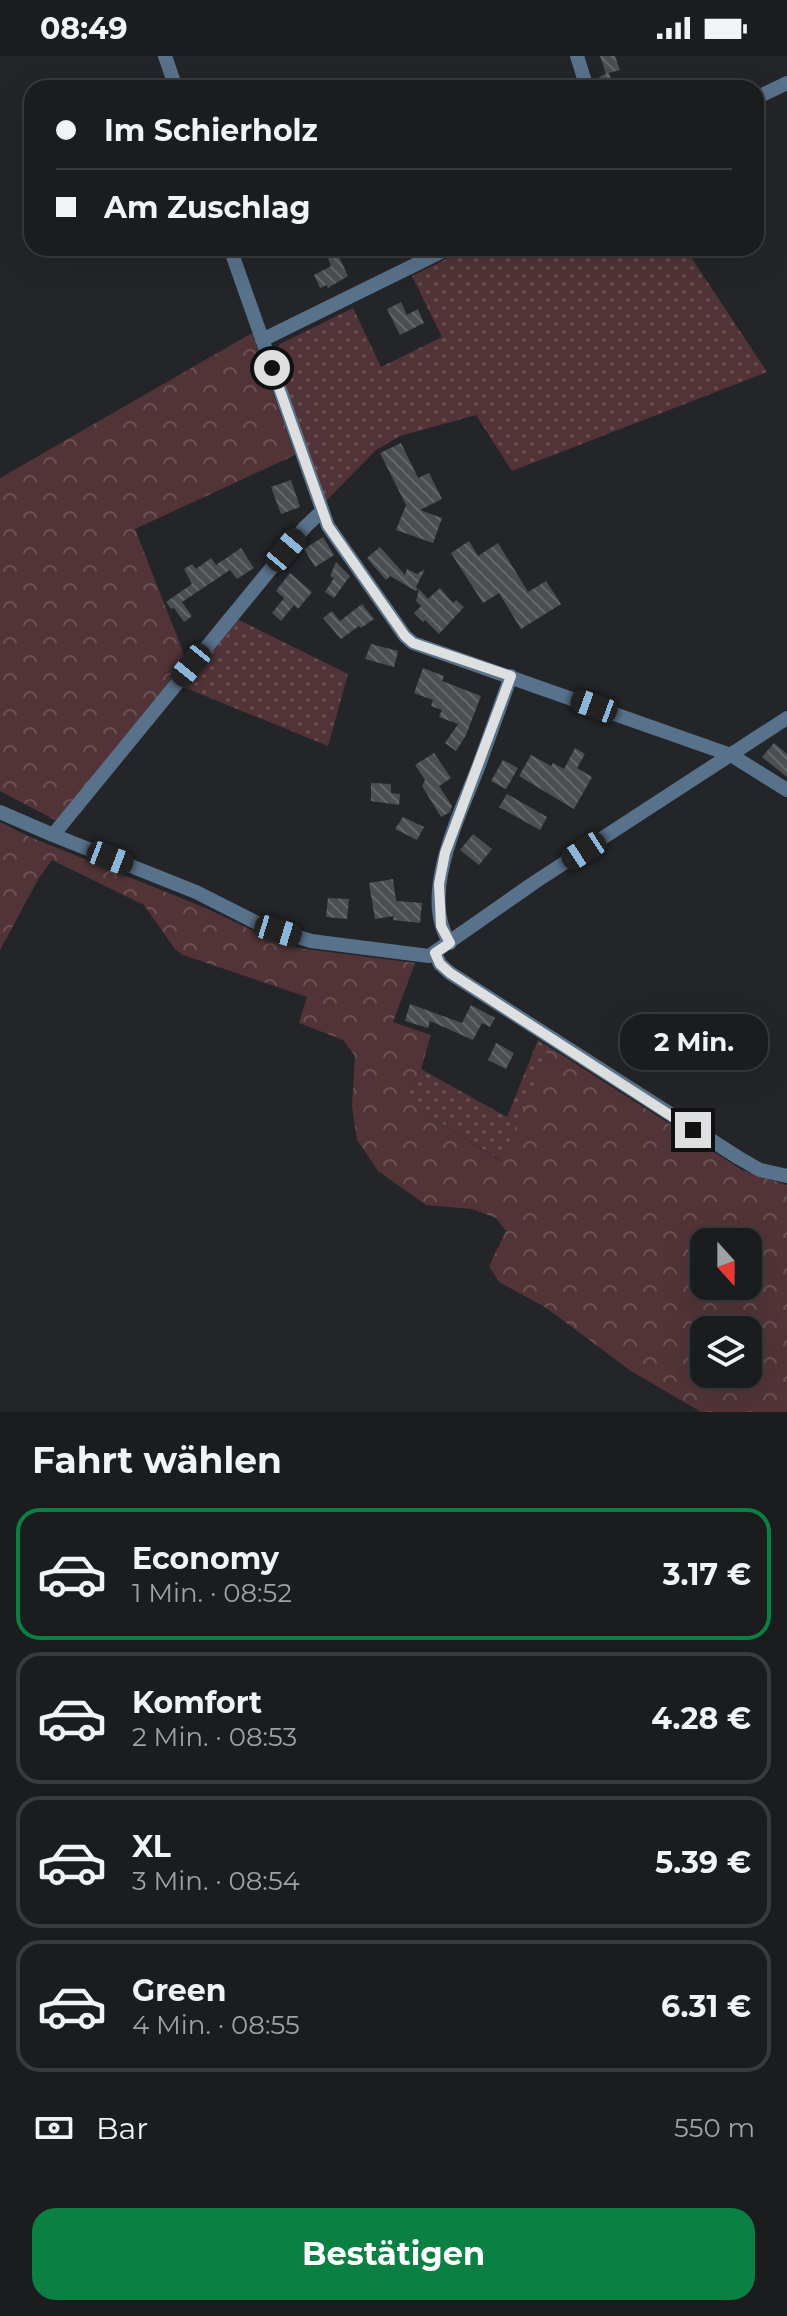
<!DOCTYPE html>
<html lang="de">
<meta charset="utf-8">
<style>
body{margin:0;font-family:Montserrat,sans-serif;background:#27292b;color:#f1f3f6;height:100vh;display:flex;flex-direction:column;font-size:30px;white-space:nowrap}
*{box-sizing:border-box;margin:0}
p{font-size:26px;color:#9fa1a4}
.icon{flex:none;width:44px;height:44px;fill:none;stroke:currentColor;stroke-width:2;stroke-linecap:round;stroke-linejoin:round}
.map{position:relative;height:1356px;overflow:hidden}
.sheet{display:flex;flex-direction:column;background:#1a1c1e;flex:1}
.sheet>*{flex:none}
.top-card{position:absolute;left:24px;top:24px;width:740px;height:176px;border-radius:24px;box-shadow:0 8px 32px #0002,0 0 0 2px #383a3c;display:grid;align-content:center;height:176px;padding:0 32px;background:#1a1c1e}
.needle{width:52px;rotate:159deg}
.fabs{position:absolute;left:690px;top:1172px;display:grid;gap:16px}
.fabs a{display:grid;place-items:center;width:72px;height:72px;border-radius:16px;background:#1a1c1e;box-shadow:0 8px 32px #0002,0 0 0 2px #383a3c;font-size:40px}
.end{position:absolute;width:36px;height:36px;margin:-18px;border:10px solid #dddfe0;background:#111;box-shadow:0 0 0 4px #111}
.from{border-radius:50%}
.bubble{position:absolute;height:56px;border-radius:24px;background:#1a1c1e;box-shadow:0 8px 32px #0002,0 0 0 2px #383a3c;font-size:26px;font-weight:700;line-height:56px;text-align:center}
.car{position:absolute;width:24px;height:48px;margin:-24px -12px;border-radius:10px;box-shadow:0 0 6px 2px #0007;background:linear-gradient(#222 24%,#8ab4d8 0 40%,#222 0 76%,#8ab4d8 0 86%,#222 0)}
.top-card b{display:flex;align-items:center;gap:28px;height:76px;font-size:30px}
.top-card b+b{border-top:2px solid #383a3c}
.top-card i{width:20px;height:20px;background:#f1f3f6}
ul{padding:0;list-style:none}
li{display:flex;align-items:center;gap:24px;height:132px;margin:0 16px 12px;padding:0 16px;border:4px solid #383a3c;border-radius:24px}
li div{flex:1}
li b{display:block;font-size:30px}
li em{font-style:normal;font-weight:700}
li.on{border-color:#0b8043}
li>.icon{width:72px;height:72px;stroke-width:1.5}
h2{padding:0 32px;font-size:36px;line-height:96px}
.pay{display:flex;align-items:center;gap:20px;height:88px;padding:0 32px;font-size:30px}
.pay p{margin-inline-start:auto}
.primary-button{display:flex;gap:16px;margin-top:auto;padding:16px 32px}
.primary-button a{flex:1;height:92px;border-radius:24px;background:#0b8043;color:#fff;font-size:32px;font-weight:700;line-height:92px;text-align:center}
.status{display:flex;justify-content:space-between;align-items:center;height:56px;padding:0 40px;background:#1a1c1e;direction:ltr}
.status svg{height:22px;fill:currentColor}
.map>svg:first-child{display:block}
.grass{fill:url(#grass-dots)}
.forest{fill:url(#forest-crowns);fill-rule:evenodd}
.building{fill:url(#building-back-hatch)}
.lines{fill:none;stroke-linecap:round;stroke-linejoin:round}
.minor{stroke:#59728b;stroke-width:14}
.route{stroke:#dddfe0;stroke-width:10}
</style>
<div class="status"><b>08:49</b><svg viewBox="0 0 49 12"><path d="M0 12V9h3v3zM5 12V6h3v6zM10 12V3h3v9zM15 12V0h3v12zM26 1h20v11H26zM47 4h2v5h-2z"/></svg></div>
<div class="map">
<svg width="787" height="1356" viewBox="0 0 787 1356">
<defs>
<pattern id="grass-dots" width="8" height="8" patternUnits="userSpaceOnUse" patternTransform="scale(2)"><rect width="8" height="8" fill="#523438"/><path d="M2 2h.1M6 6h.1" fill="none" stroke="#6a5154" stroke-width="1.8" stroke-linecap="round"/></pattern>
<pattern id="forest-crowns" width="20" height="18" patternUnits="userSpaceOnUse" patternTransform="scale(2)"><rect width="20" height="18" fill="#523438"/><path d="M2 6a3 3 0 1 1 6 0M12 15a3 3 0 1 1 6 0" fill="none" stroke="#6a5154"/></pattern>
<pattern id="building-back-hatch" width="6" height="6" patternUnits="userSpaceOnUse" patternTransform="scale(2)"><rect width="6" height="6" fill="#4c4f51"/><path d="M-1 5l2 2M0 0l6 6M5-1l2 2" fill="none" stroke="#65686a"/></pattern>
</defs>
<rect width="100%" height="100%" fill="#232528"/>
<path class="grass" d="M468 192H685L767 316 512 415 476 359 400 380 376 394 325 446 273 297 280 288 353 252 381 311 442 281 412 220Z
M225 557 348 618 328 690 171 626Z
M538 984 551 992 501 1105 405 1044 421 1013 507 1061Z"/>
<path class="forest" d="M252 277 295 399 135 473 187 606 57 765 0 735V422Z
M0 766 30 781 208 853 264 880 298 892 415 907 393 966 431 979 421 1013 405 1044 500 1105 551 992 742 1114 787 1129V1356H701L631 1315 545 1251 499 1226 489 1210 506 1175 496 1162 472 1153 426 1149 378 1115 357 1084 352 1051 355 1000 343 984 299 967 307 941 183 899 175 893 144 849 52 804 39 822 0 894ZM704 1186H748V1230H704ZM704 1274H748V1318H704Z"/>
<path class="building" d="M600 0H615L620 14 609 17 613 28 603 32 599 21 606 18Z
M324 192H335L348 220 328 232 327 229 320 232 314 219 331 210Z
M401 246 407 259 418 253 424 267 400 279 387 253Z
M401 387 418 422 429 417 442 443 420 454 442 462 433 487 396 474 406 449 380 397Z
M291 424 300 451 281 458 271 431Z
M323 481 334 499 315 511 304 493Z
M469 485 478 500 498 487 528 536 546 525 561 548 521 573 499 537 483 547 451 497Z
M380 491 405 519 407 513 417 518 425 513 416 531 418 533 416 535 390 520 386 524 367 502Z
M241 492 254 512 237 523 230 514 182 546 192 560 184 566 174 552 171 553 166 546 192 528 184 513 192 508 196 513 211 502 216 509Z
M336 506 350 520 334 542 325 536 334 522 330 520Z
M290 517 312 536 298 553 294 549 281 565 272 557 284 542 276 535Z
M440 532 453 547 456 544 464 551 439 578 425 564 423 566 414 557 421 550 416 545 419 533 428 543Z
M362 548 374 563 361 572 359 570 341 583 323 562 332 555 340 565Z
M371 588 398 595 394 611 365 603Z
M423 612 444 620 442 625 481 640 466 679 456 695 445 687 458 668 439 661 442 654 431 650 433 644 414 637Z
M774 687 787 698V721L762 701Z
M575 692 585 698 577 712 592 721 574 753 519 720 531 699 551 710 553 707 564 713Z
M434 697 451 722 439 730 452 750 450 756 441 761 422 730 425 724 415 709Z
M503 704 518 712 506 733 491 725Z
M371 727 391 728V737L400 738 399 749 371 745Z
M507 738 547 761 540 774 499 751Z
M403 761 424 771 417 784 395 773Z
M473 778 492 793 479 809 460 794Z
M393 823 396 845 422 847 420 867 393 864 394 860 375 863 369 827Z
M328 842 349 843 347 863 326 861Z
M410 948 462 967 471 949 495 962 490 971 482 967 473 984 430 965 428 972 405 965Z
M496 987 514 997 506 1013 488 1004Z"/>
<g class="lines">
<path class="minor" d="M165 0 176 32
M577 0 587 32
M756 42 787 27
M230 192 328 470 405 580 413 587 731 699 787 734
M262 284 449 192
M0 756 53 779 196 836 263 870 311 885 429 900 535 826 787 662
M53 779 305 471 322 455
M450 887C418 839 461 757 479 709 490 679 500 650 511 620
M435 897 440 908 450 917 739 1102 760 1114 787 1120"/>
</g>
<g class="lines">
<path class="route" d="M272 312 328 470 405 580 413 587 511 620 445 797 439 828 441 870 450 887 435 897 440 908 450 917 693 1074"/>
</g>
</svg>
<div class="fabs">
<a><svg class="needle" viewBox="-14 -14 28 28"><path d="M0-13l5 13h-10z" fill="#e53935"/><path d="M0 13l5-13h-10z" fill="#9fa1a4"/></svg></a>
<a><svg class="icon" aria-label="layers" viewBox="0 0 24 24"><path d="M12 4l9 5-9 5-9-5zM3 14l9 5 9-5"/></svg></a>
</div>
<i class="end from" style="left:272px;top:312px"></i>
<i class="end" style="left:693px;top:1074px"></i>
<div class="bubble" style="left:620px;top:958px;width:148px">2 Min.</div>
<i class="car" style="left:286px;top:494px;rotate:40deg"></i>
<i class="car" style="left:191px;top:609px;rotate:219deg"></i>
<i class="car" style="left:594px;top:650px;rotate:290deg"></i>
<i class="car" style="left:584px;top:795px;rotate:237deg"></i>
<i class="car" style="left:110px;top:802px;rotate:111deg"></i>
<i class="car" style="left:278px;top:875px;rotate:107deg"></i>
<div class="top-card">
<b><i class="from"></i>Im Schierholz</b>
<b><i></i>Am Zuschlag</b>
</div>
</div>
<section class="sheet">
<h2>Fahrt wählen</h2>
<ul>
<li class="on"><svg class="icon" aria-label="car" viewBox="0 0 24 24"><path d="M5 17H2v-5l4-1 3-4h7l3 4 3 1v5h-3M9 17h6M6 11h13"/><circle cx="7" cy="17" r="2"/><circle cx="17" cy="17" r="2"/></svg><div><b>Economy</b><p>1 Min. · 08:52</p></div><em>3.17 €</em></li>
<li><svg class="icon" aria-label="car" viewBox="0 0 24 24"><path d="M5 17H2v-5l4-1 3-4h7l3 4 3 1v5h-3M9 17h6M6 11h13"/><circle cx="7" cy="17" r="2"/><circle cx="17" cy="17" r="2"/></svg><div><b>Komfort</b><p>2 Min. · 08:53</p></div><em>4.28 €</em></li>
<li><svg class="icon" aria-label="car" viewBox="0 0 24 24"><path d="M5 17H2v-5l4-1 3-4h7l3 4 3 1v5h-3M9 17h6M6 11h13"/><circle cx="7" cy="17" r="2"/><circle cx="17" cy="17" r="2"/></svg><div><b>XL</b><p>3 Min. · 08:54</p></div><em>5.39 €</em></li>
<li><svg class="icon" aria-label="car" viewBox="0 0 24 24"><path d="M5 17H2v-5l4-1 3-4h7l3 4 3 1v5h-3M9 17h6M6 11h13"/><circle cx="7" cy="17" r="2"/><circle cx="17" cy="17" r="2"/></svg><div><b>Green</b><p>4 Min. · 08:55</p></div><em>6.31 €</em></li>
</ul>
<div class="pay"><svg class="icon" aria-label="cash" viewBox="0 0 24 24"><path d="M3 7h18v10H3z"/><circle cx="12" cy="12" r="2"/></svg>Bar<p>550 m</p></div>
<div class="primary-button"><a>Bestätigen</a></div>
</section>
